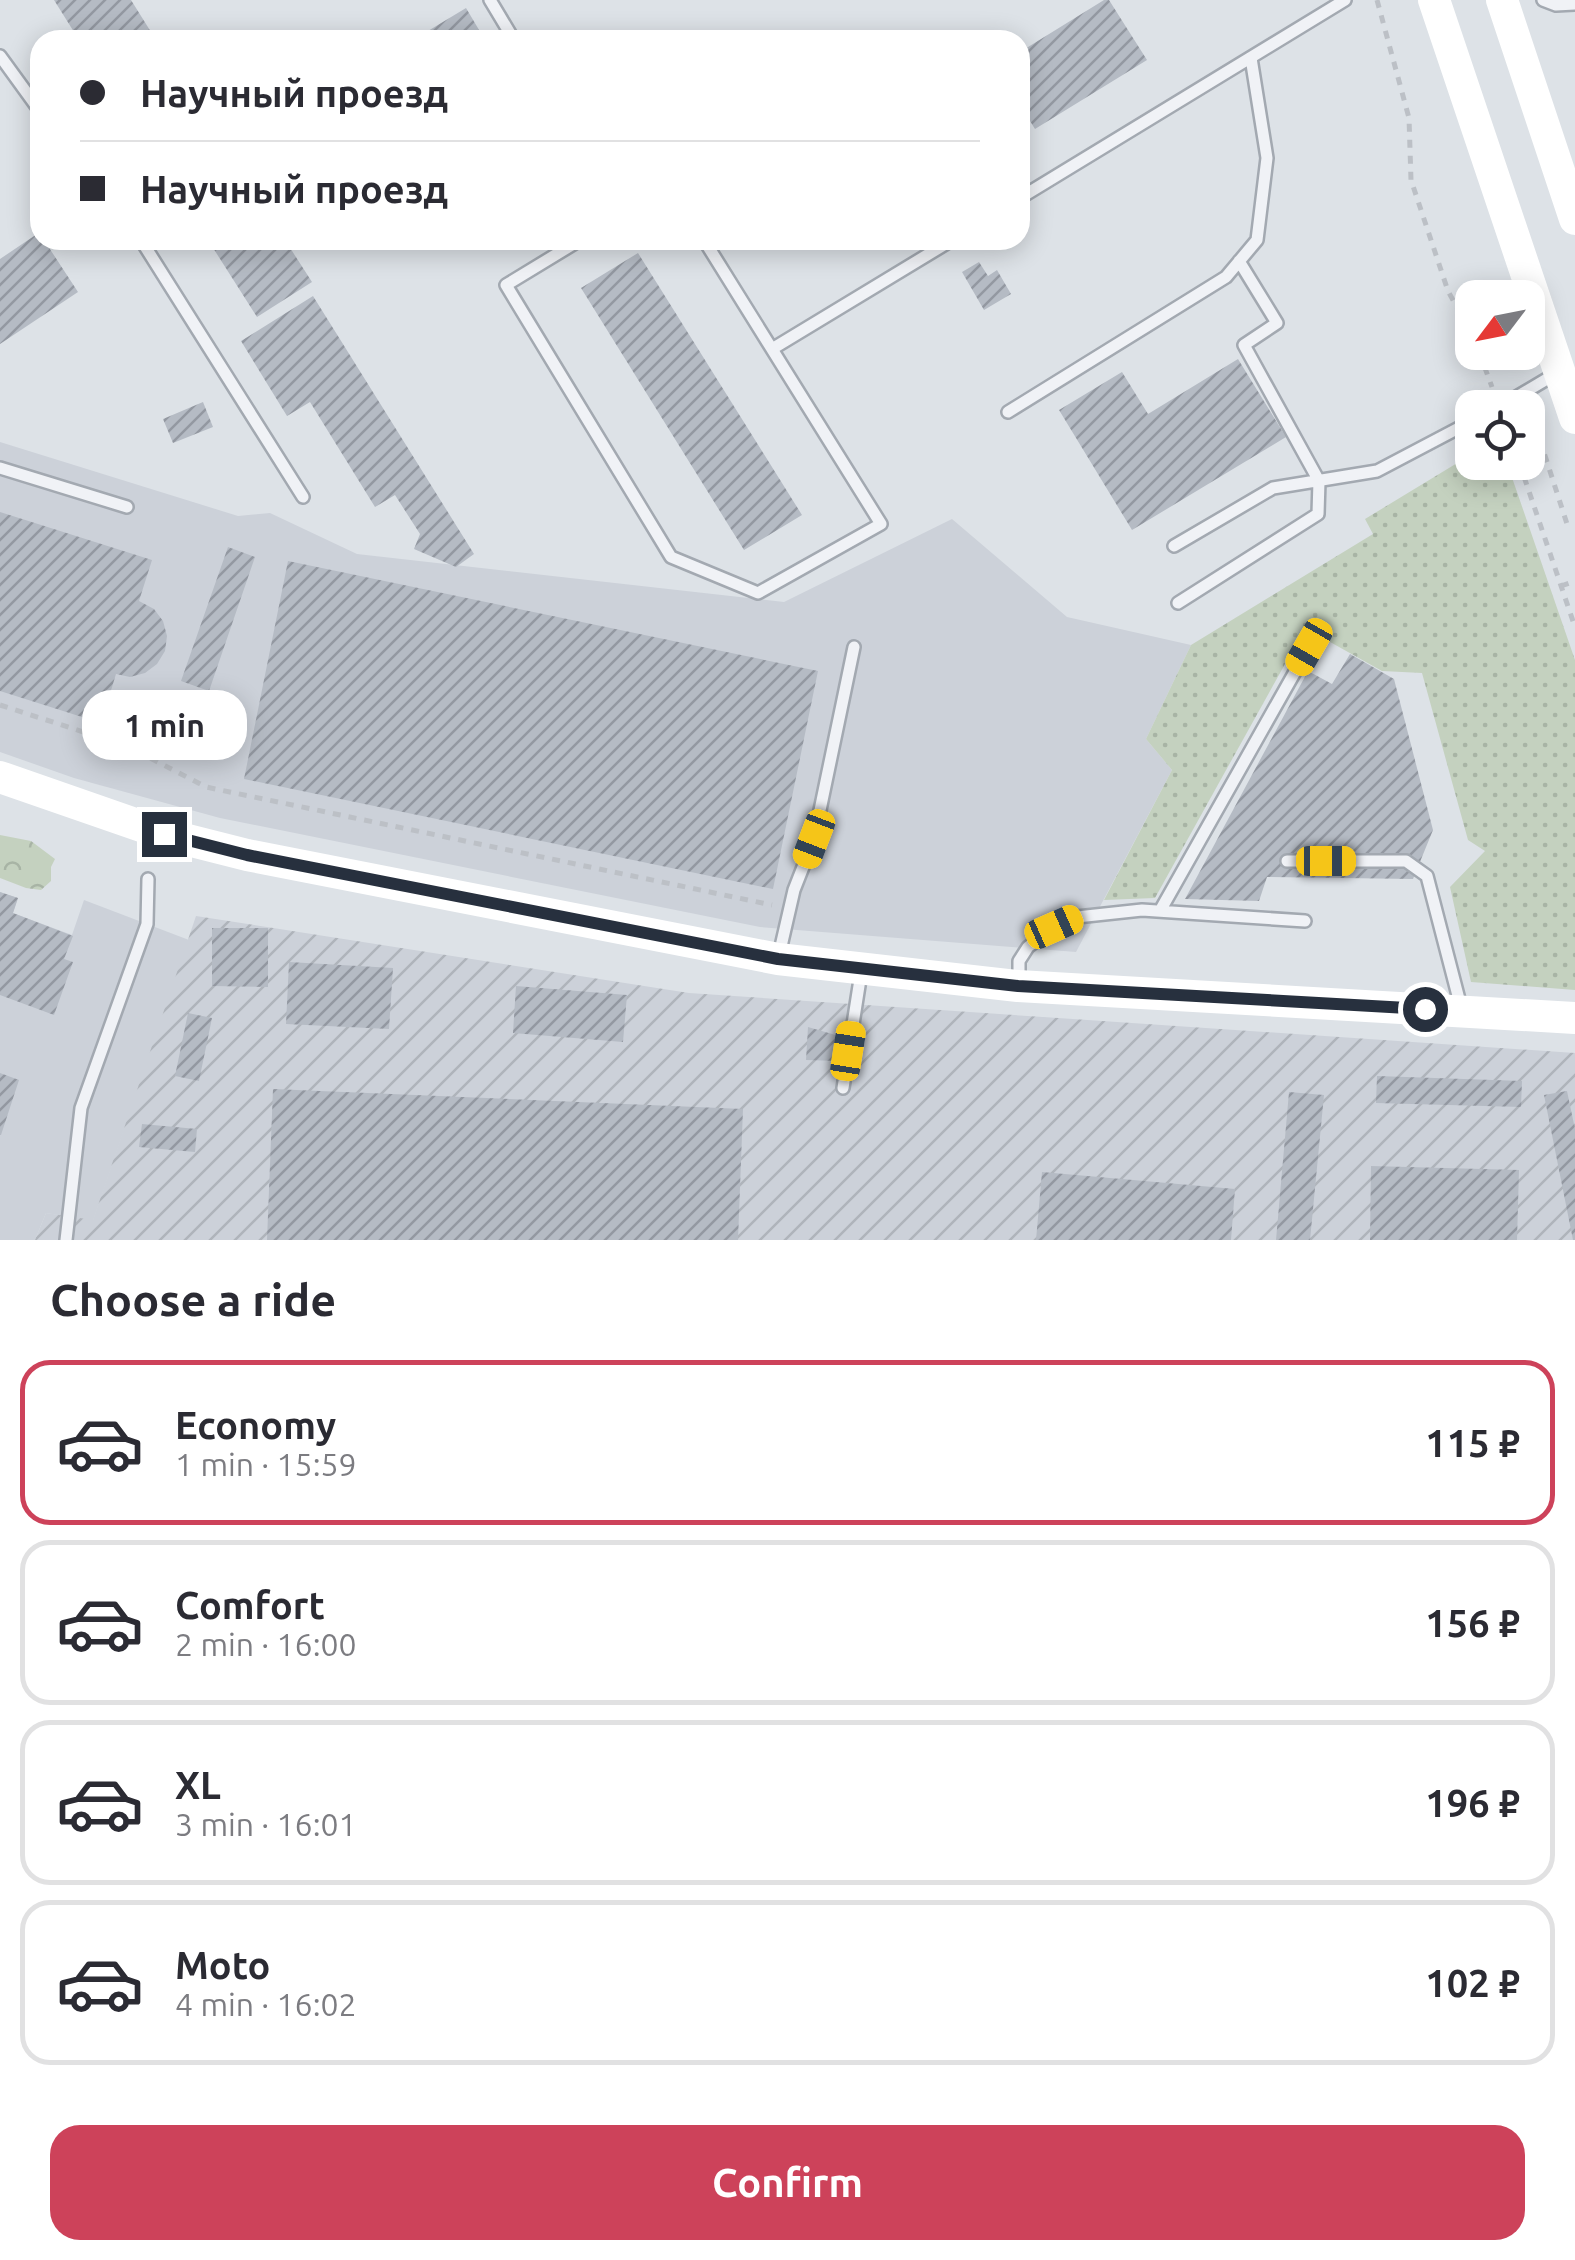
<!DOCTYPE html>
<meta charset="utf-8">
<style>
body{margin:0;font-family:Ubuntu,sans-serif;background:#f2f2f3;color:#2b2b33;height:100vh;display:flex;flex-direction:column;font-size:38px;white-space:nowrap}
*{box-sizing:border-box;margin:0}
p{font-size:32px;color:#7c7c81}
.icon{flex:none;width:55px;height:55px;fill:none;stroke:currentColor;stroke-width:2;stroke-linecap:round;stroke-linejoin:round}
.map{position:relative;height:1240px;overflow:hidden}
.panel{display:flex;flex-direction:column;background:#fff;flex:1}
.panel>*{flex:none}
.top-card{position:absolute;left:30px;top:30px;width:1000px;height:220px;border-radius:30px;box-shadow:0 5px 25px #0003;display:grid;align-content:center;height:220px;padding:0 50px;background:#fff}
.needle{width:65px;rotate:238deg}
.buttons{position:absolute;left:1455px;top:280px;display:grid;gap:20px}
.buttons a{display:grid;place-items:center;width:90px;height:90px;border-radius:20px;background:#fff;box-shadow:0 5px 25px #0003;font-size:50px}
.end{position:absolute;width:45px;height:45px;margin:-22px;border:12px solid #27303e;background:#fff;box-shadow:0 0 0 5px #fff}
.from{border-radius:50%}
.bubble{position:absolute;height:70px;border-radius:30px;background:#fff;box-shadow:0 5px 25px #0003;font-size:32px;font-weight:700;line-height:70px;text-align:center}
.car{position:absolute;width:30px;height:60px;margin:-30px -15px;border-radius:12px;box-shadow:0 0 8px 2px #0007;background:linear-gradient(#f5c518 24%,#345 0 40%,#f5c518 0 76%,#345 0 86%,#f5c518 0)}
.top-card b{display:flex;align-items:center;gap:35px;height:95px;font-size:38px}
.top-card b+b{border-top:2px solid #e1e1e2}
.top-card i{width:25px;height:25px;background:#2b2b33}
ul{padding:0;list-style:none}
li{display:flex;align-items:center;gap:30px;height:165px;margin:0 20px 15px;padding:0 30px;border:5px solid #e1e1e2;border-radius:30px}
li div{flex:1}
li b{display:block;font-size:38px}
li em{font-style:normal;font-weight:700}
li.current{border-color:#cd425a}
li>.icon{width:90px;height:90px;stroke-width:1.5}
h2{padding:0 50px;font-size:45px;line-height:120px}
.primary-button{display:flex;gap:20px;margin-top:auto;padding:20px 50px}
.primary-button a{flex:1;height:115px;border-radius:30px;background:#cd425a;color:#fff;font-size:40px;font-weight:700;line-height:115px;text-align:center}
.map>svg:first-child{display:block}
.built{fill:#ccd1d9}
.industrial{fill:url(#industrial-furrows)}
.grass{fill:url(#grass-dots)}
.forest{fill:url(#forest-crowns)}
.building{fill:url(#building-hatch)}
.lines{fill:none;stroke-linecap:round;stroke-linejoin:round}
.lane-casing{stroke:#a3a9b1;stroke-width:16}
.path{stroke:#bcc0c6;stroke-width:5;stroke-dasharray:8 8;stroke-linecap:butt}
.lane{stroke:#f0f2f6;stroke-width:11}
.secondary{stroke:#fff;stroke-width:32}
.route{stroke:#27303e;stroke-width:12}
</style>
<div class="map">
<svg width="1575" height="1240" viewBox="0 0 1575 1240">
<defs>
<pattern id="industrial-furrows" width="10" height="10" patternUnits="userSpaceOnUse" patternTransform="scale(2.5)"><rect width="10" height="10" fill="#ccd1d9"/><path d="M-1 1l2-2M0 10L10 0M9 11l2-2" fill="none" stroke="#afb4bb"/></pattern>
<pattern id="grass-dots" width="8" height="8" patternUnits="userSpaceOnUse" patternTransform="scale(2.5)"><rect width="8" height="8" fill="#c4d1bf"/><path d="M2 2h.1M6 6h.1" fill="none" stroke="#a8b4a5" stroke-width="1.8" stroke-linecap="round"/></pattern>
<pattern id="forest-crowns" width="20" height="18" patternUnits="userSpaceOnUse" patternTransform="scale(2.5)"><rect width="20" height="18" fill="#c4d1bf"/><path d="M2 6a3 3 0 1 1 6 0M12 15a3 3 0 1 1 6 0" fill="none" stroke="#a8b4a5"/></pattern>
<pattern id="building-hatch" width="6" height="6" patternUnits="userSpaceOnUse" patternTransform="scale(2.5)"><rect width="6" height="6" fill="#b5bbc4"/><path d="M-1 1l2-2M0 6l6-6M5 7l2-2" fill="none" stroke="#9398a1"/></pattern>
</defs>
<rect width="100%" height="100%" fill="#dde2e7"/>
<path class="built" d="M0 442 238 516 270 513 357 554 784 602 952 519 1067 617 1191 645 1146 739 1172 770 1076 952 760 927 220 818 74 778 0 752Z
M0 892 18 898 13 913 72 935 84 900 189 940 93 1221 46 1213 35 1240H0Z"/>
<path class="industrial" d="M196 916 689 993 1575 1053V1240H35L46 1213 93 1220Z"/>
<path class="grass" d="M1472 454V462L1507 463 1575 660V990L1471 982 1450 887 1485 851 1468 840 1422 673 1382 671 1305 628 1155 898 1104 900 1172 770 1146 739 1191 645 1373 534 1365 519Z"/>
<path class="forest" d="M0 835 31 841 55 859 51 867V881L41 890 26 888 0 878Z"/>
<path class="building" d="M54 0H131L156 40H79Z
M1104 0H1109L1147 60 1035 129 1020 105V52Z
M466 8 485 40H420L418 37Z
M40 232V240H44L78 292 0 344V259Z
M208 240H285L312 282 257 317Z
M638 253 802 515 744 550 581 288Z
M979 262 988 276 997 270 1011 294 984 310 962 272Z
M313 296 474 554 456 567 414 549 420 534 395 495 375 507 310 402 287 416 241 341Z
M1238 359 1286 437 1132 530 1059 410 1122 372 1148 414Z
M203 402 213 427 173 443 163 419Z
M0 512 152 560 139 601 154 609 163 621 167 636 165 651 157 664 145 673 130 677 116 674 101 723 0 691Z
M228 547 255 557 209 691 181 681Z
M288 561 818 671 773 889 244 779Z
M1350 654 1394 679 1433 830 1413 879 1267 877 1259 901 1185 899 1308 671 1332 684Z
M0 892 18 898 13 913 73 936 64 959 73 962 54 1015 0 995Z
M212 928H268V987L212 986Z
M289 962 393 968 389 1029 286 1024Z
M516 986 627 995 623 1042 513 1033Z
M188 1013 212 1018 199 1081 175 1076Z
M808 1027 839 1036 838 1061 806 1060Z
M0 1073 19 1080 1 1135H0Z
M1377 1076 1522 1081 1521 1107 1376 1103Z
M273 1089 743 1109 738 1240H267Z
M1567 1091 1575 1129V1240H1573L1544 1095Z
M1289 1092 1324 1095 1310 1240H1276Z
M142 1124 197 1129 195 1152 139 1147Z
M1371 1166 1519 1170 1517 1240H1370Z
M1042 1172 1235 1189 1231 1240H1036Z"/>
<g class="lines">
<g class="lane-casing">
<path id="lane" d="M490 0 514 40
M1543 0 1556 5 1575 4
M0 56 40 111
M1020 198 1345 0
M141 240 303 497
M580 240 506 285 671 557 758 593 881 524 704 240
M772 349 952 240
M1498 408 1557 373
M1008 412 1226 277 1257 240 1267 158 1251 58
M0 468 127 507
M1174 546 1273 488 1377 471 1472 421
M1178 603 1318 514 1319 481 1244 345 1277 323 1239 261
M1287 861H1406L1427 876 1461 1007
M1160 911 1309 647
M779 955 794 890 814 839 854 647
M1019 982V961L1028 947 1054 927 1077 917 1142 910 1305 921
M843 1088 861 973
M66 1240 81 1108 147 924 148 879"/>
</g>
<path class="path" d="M1377 0 1409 118 1411 180 1448 291 1472 335
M1479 352 1492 387
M1528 437 1538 434 1568 527
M1519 462 1575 627
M1561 586 1575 581
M0 705 127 746 206 787 772 905"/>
<use href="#lane" class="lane"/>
<path class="secondary" d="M1434 0 1575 418
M1502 0 1575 219
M0 777 164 834 247 855 778 959 1018 986 1575 1018"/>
</g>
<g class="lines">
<path class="route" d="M164 834 247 855 778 959 1018 986 1425 1009"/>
</g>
</svg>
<div class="buttons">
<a><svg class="needle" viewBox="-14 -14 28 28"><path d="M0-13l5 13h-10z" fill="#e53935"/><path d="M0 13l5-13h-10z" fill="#7c7c81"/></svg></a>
<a><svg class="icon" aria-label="locate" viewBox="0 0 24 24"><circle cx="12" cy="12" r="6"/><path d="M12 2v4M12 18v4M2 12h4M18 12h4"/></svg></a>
</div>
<i class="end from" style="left:1425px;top:1009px"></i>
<i class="end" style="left:164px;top:834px"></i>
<div class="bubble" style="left:82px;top:690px;width:165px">1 min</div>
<i class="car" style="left:1309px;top:647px;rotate:210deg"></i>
<i class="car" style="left:814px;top:839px;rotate:201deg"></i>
<i class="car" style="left:1326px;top:861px;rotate:90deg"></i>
<i class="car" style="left:1054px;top:927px;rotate:66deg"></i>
<i class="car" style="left:848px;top:1051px;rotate:9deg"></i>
<div class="top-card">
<b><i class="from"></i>Научный проезд</b>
<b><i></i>Научный проезд</b>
</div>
</div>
<section class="panel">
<h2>Choose a ride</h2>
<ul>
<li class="current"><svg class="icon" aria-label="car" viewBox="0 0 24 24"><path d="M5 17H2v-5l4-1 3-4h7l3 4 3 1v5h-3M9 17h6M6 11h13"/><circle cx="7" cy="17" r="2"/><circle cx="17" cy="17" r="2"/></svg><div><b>Economy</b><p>1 min · 15:59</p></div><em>115 ₽</em></li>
<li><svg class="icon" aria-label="car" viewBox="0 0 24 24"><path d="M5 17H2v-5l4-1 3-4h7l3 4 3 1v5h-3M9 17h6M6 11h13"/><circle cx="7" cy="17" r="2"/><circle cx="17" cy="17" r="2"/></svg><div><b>Comfort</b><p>2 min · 16:00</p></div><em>156 ₽</em></li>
<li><svg class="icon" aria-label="car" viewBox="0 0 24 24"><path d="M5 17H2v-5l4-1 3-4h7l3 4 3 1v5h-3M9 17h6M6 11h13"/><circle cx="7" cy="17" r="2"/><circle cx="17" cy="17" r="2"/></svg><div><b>XL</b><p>3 min · 16:01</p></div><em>196 ₽</em></li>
<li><svg class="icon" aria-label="car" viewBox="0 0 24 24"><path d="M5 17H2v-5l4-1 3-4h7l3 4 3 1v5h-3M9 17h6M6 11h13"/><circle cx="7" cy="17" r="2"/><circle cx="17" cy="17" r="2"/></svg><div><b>Moto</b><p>4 min · 16:02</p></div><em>102 ₽</em></li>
</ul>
<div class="primary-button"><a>Confirm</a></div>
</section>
